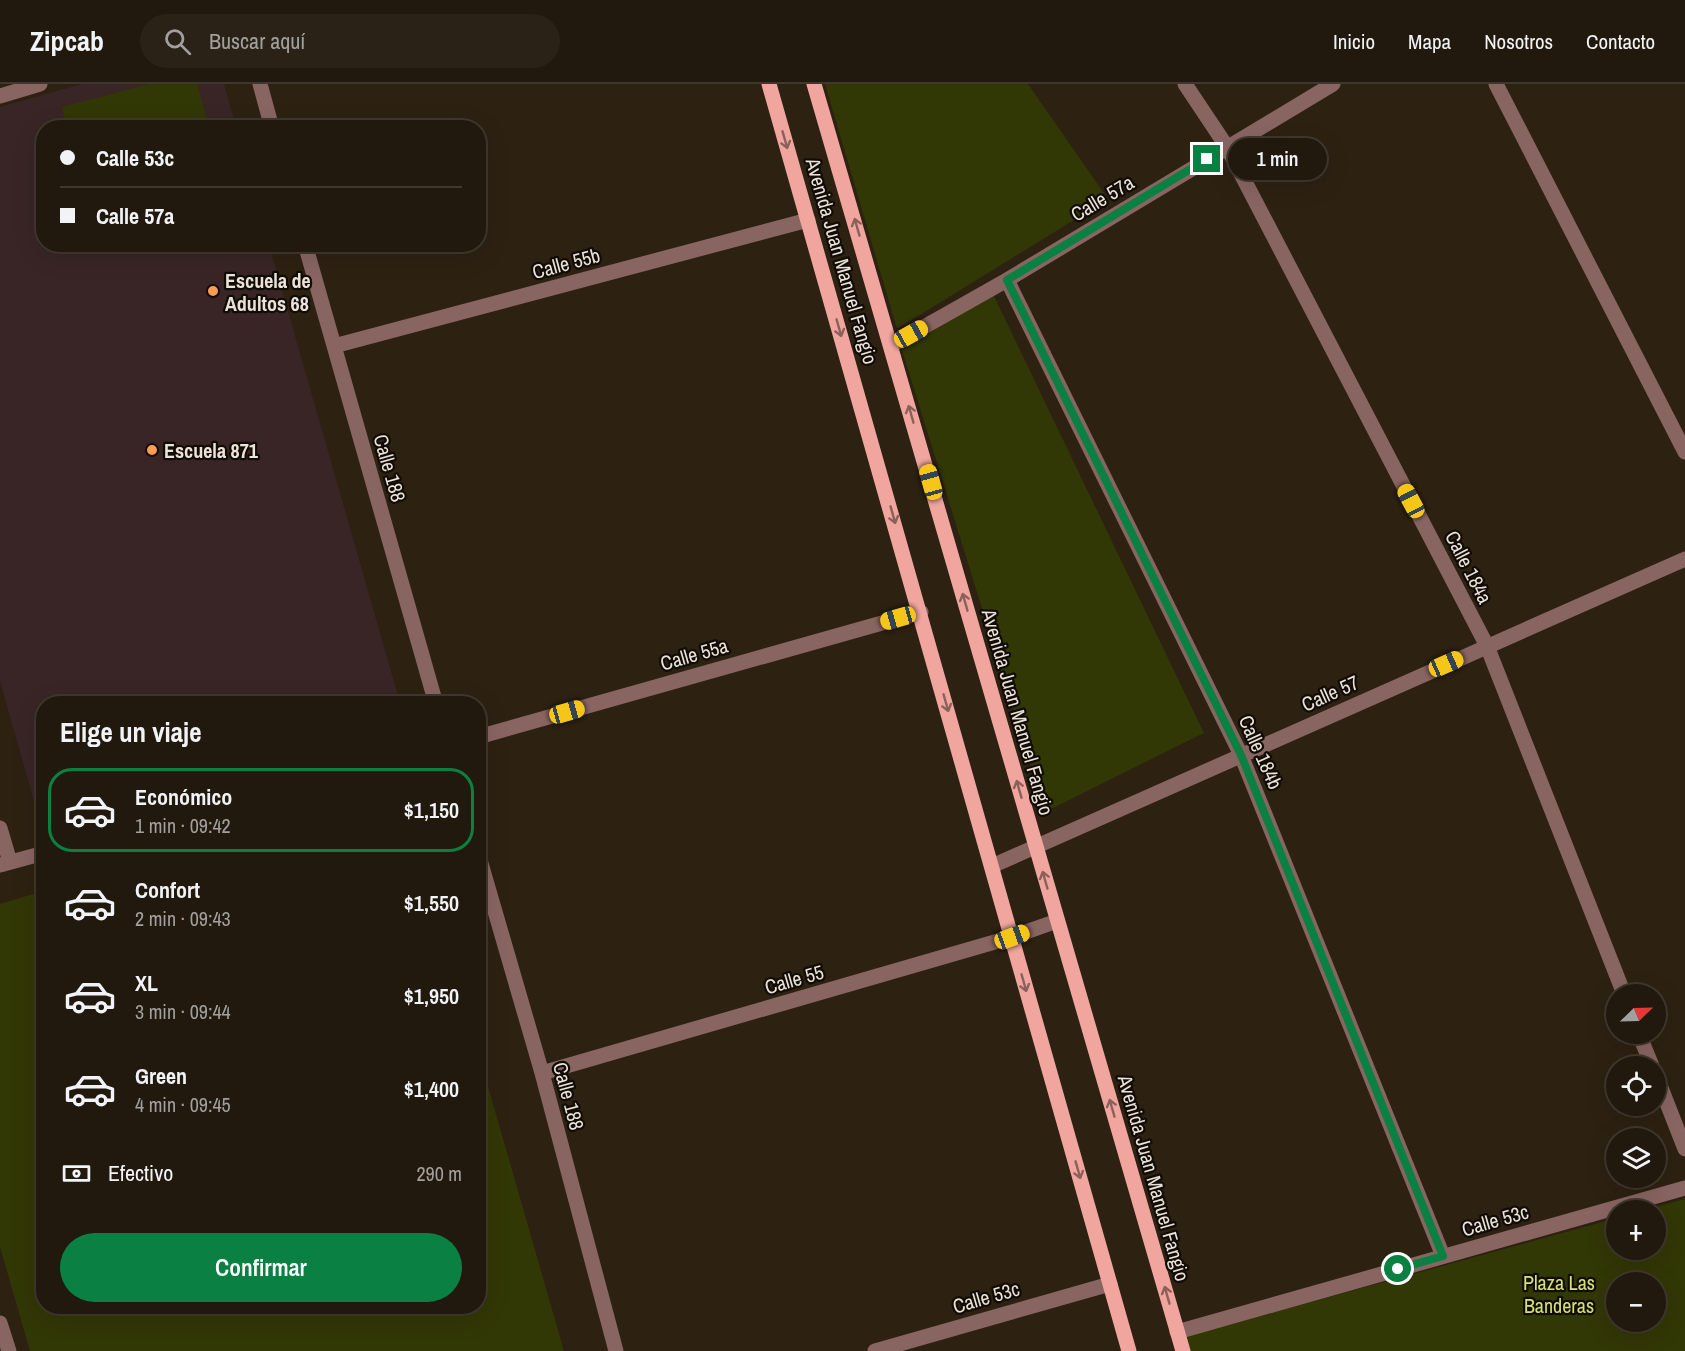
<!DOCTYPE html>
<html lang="es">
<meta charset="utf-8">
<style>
body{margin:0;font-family:"Archivo Narrow",sans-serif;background:#2a2217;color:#f1f3f6;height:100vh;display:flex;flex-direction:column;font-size:22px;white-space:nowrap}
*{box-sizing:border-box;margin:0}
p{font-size:20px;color:#a2a09e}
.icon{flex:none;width:33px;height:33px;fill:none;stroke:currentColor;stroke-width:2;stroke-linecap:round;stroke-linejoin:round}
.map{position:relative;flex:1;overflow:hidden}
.side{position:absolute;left:36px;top:612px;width:450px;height:618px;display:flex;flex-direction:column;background:#22190e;border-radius:24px;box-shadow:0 6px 24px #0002,0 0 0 2px #3f382e}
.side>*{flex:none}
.banner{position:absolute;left:36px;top:36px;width:450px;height:132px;border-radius:24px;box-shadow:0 6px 24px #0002,0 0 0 2px #3f382e;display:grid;align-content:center;height:132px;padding:0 24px;background:#22190e}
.needle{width:39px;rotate:67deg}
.buttons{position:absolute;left:1606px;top:900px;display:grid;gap:12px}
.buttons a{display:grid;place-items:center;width:60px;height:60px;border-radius:50%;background:#22190e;box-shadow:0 6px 24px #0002,0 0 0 2px #3f382e;font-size:30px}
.end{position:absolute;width:27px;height:27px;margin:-14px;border:8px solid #0b8043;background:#fff;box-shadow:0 0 0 3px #fff}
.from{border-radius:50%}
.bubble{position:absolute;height:42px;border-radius:21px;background:#22190e;box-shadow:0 6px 24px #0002,0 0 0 2px #3f382e;font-size:20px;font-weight:600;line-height:42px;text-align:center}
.car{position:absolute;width:18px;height:36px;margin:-18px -9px;border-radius:8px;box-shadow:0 0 4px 2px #0007;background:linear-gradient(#f5c518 24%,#345 0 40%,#f5c518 0 76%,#345 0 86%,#f5c518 0)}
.banner b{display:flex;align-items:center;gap:21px;height:57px;font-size:22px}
.banner b+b{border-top:2px solid #3f382e}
.banner i{width:15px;height:15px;background:#f1f3f6}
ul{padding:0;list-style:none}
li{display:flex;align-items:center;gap:18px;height:84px;margin:0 12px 9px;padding:0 12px;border:3px solid transparent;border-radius:24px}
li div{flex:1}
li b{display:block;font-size:22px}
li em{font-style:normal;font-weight:600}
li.current{border-color:#0b8043}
li>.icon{width:54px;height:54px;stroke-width:1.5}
h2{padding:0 24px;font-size:27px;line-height:72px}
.pay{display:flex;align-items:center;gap:15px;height:66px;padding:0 24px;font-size:22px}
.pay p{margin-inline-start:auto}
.action{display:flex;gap:12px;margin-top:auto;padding:12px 24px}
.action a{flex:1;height:69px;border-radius:36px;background:#0b8043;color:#fff;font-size:24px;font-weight:600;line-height:69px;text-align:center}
header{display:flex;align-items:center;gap:36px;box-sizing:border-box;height:84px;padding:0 30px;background:#22190e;border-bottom:2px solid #3f382e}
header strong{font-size:28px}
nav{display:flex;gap:33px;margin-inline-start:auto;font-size:21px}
.search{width:420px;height:54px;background:#2a2217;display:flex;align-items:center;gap:15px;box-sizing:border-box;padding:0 21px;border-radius:33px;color:#a2a09e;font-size:22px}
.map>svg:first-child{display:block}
.education{fill:#392526}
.green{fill:#323706;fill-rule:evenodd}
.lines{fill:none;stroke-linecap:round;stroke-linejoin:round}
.minor{stroke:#896562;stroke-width:15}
.major{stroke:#f0a59f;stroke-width:15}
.oneway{stroke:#8c605a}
.route{stroke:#0b8043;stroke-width:8}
.poi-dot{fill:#fc9d54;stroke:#110c06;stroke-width:2}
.labels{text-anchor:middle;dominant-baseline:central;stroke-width:4.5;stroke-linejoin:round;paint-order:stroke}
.street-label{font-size:20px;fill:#ebe3d9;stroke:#110c06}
.poi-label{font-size:20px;font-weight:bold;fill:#ebe3d9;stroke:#110c06;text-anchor:start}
.park-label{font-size:20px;fill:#d5e274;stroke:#110c06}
</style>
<header>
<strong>Zipcab</strong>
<div class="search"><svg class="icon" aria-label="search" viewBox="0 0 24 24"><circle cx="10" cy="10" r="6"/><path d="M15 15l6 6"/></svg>Buscar aquí</div>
<nav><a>Inicio</a><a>Mapa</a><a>Nosotros</a><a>Contacto</a></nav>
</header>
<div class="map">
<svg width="1685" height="1267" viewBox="0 0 1685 1267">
<rect width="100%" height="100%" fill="#2d2112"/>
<path class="education" d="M82 0H224L236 43 44 44V160L269 161 400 619 44 620 43 721 36 724 0 597V23Z"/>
<path class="green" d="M149 0H197L209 43H67L62 23Z
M825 0H1028L1108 115 897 245Z
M993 210 1204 649 1045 728 902 266Z
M43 807 44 1222H478L479 971 564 1267H30L0 1163V820Z
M1685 1115V1267H1188L1184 1253 1617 1134V1166H1656V1126H1643ZM1617 1198H1656V1238H1617Z"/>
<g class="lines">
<path class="minor" d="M260 0 272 44
M1185 0 1227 63 1487 562 1624 910
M1496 0 1685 368
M0 12 40 0
M305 160 436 620
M1007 196 1241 671 1443 1172
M892 261 1007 196 1333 0
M334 262 808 136
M478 653 921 528
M0 744 10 778
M478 769 542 989 616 1267
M0 781 44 769
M992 782 1685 475
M1639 950 1652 982
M542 989 1012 853 1057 837
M1656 991 1685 1065
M0 1239 9 1267
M1177 1248 1685 1104
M875 1267 1110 1200"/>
<path class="major" d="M769 0 1129 1267
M814 0 1183 1267"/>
</g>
<defs><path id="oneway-shaft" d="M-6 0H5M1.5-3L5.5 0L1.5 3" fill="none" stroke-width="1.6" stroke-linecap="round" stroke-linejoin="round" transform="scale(1.5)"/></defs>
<g class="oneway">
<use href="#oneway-shaft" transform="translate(785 56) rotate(74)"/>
<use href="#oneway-shaft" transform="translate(857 143) rotate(-106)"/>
<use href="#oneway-shaft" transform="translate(839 244) rotate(74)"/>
<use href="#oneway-shaft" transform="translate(911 330) rotate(-106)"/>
<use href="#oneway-shaft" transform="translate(893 431) rotate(74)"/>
<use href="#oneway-shaft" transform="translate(965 518) rotate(-106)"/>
<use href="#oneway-shaft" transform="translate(946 619) rotate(74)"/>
<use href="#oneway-shaft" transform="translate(1019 705) rotate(-106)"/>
<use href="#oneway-shaft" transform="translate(1045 796) rotate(-106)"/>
<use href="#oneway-shaft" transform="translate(1024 899) rotate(74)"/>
<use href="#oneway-shaft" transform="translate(1112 1024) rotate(-106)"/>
<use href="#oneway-shaft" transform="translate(1078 1086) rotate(74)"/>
<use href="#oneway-shaft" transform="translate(1167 1211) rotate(-106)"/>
</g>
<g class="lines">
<path class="route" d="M1207 75 1007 196 1241 671 1443 1172 1398 1185"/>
</g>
<g class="poi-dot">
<circle cx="213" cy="207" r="6"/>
<circle cx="152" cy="366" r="6"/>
</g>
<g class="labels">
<g class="street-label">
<text transform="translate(1102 114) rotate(-31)">Calle 57a</text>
<text transform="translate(842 177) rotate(74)">Avenida Juan Manuel Fangio</text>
<text transform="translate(566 179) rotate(-15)">Calle 55b</text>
<text transform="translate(390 384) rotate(74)">Calle 188</text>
<text transform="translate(1469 483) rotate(63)">Calle 184a</text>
<text transform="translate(694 570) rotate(-16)">Calle 55a</text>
<text transform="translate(1330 609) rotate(-24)">Calle 57</text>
<text transform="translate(1018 628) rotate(74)">Avenida Juan Manuel Fangio</text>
<text transform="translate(1261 668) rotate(66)">Calle 184b</text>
<text transform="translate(794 895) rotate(-16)">Calle 55</text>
<text transform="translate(569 1012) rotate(75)">Calle 188</text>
<text transform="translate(1154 1094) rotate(74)">Avenida Juan Manuel Fangio</text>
<text transform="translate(1495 1136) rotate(-16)">Calle 53c</text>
<text transform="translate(986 1213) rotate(-16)">Calle 53c</text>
</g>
<g class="poi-label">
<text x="225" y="196">Escuela de<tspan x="225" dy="23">Adultos 68</tspan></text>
<text x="164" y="366">Escuela 871</text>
</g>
<g class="park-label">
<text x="1559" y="1198">Plaza Las<tspan x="1559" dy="23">Banderas</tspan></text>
</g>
</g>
</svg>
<div class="buttons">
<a><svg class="needle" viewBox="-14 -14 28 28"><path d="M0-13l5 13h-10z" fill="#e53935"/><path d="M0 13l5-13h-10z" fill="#a2a09e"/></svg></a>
<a><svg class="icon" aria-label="locate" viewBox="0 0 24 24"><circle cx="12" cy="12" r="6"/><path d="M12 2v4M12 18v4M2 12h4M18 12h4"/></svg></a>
<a><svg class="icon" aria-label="layers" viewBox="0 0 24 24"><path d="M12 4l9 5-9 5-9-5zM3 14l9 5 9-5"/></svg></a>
<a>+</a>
<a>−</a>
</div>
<i class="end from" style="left:1398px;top:1185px"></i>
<i class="end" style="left:1207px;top:75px"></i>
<div class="bubble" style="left:1228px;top:54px;width:99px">1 min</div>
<i class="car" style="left:911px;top:250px;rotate:61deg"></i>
<i class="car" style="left:931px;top:398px;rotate:344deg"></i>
<i class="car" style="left:1411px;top:417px;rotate:332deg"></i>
<i class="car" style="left:898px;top:534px;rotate:254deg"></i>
<i class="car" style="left:1446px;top:580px;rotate:66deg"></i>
<i class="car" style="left:567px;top:628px;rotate:74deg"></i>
<i class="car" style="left:1012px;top:853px;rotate:70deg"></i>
<div class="banner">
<b><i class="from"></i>Calle 53c</b>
<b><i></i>Calle 57a</b>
</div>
<section class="side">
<h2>Elige un viaje</h2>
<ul>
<li class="current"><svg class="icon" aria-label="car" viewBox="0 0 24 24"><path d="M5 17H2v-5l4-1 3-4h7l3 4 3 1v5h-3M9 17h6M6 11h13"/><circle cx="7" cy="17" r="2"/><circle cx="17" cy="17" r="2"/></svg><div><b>Económico</b><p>1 min · 09:42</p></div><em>$1,150</em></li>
<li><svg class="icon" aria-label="car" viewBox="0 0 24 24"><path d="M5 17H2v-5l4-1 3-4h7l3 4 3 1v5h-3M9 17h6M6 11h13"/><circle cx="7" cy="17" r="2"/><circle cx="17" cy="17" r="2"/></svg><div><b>Confort</b><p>2 min · 09:43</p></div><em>$1,550</em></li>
<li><svg class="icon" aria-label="car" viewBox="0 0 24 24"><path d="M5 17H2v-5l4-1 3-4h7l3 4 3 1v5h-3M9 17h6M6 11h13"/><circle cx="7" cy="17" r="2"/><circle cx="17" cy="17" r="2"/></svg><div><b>XL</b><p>3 min · 09:44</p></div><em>$1,950</em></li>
<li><svg class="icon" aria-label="car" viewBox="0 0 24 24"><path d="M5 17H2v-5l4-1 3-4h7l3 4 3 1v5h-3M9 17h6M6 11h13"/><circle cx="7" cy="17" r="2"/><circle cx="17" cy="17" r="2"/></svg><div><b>Green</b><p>4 min · 09:45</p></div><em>$1,400</em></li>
</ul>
<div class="pay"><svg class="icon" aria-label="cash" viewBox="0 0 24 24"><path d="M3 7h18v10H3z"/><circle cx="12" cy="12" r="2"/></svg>Efectivo<p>290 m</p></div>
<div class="action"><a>Confirmar</a></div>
</section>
</div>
